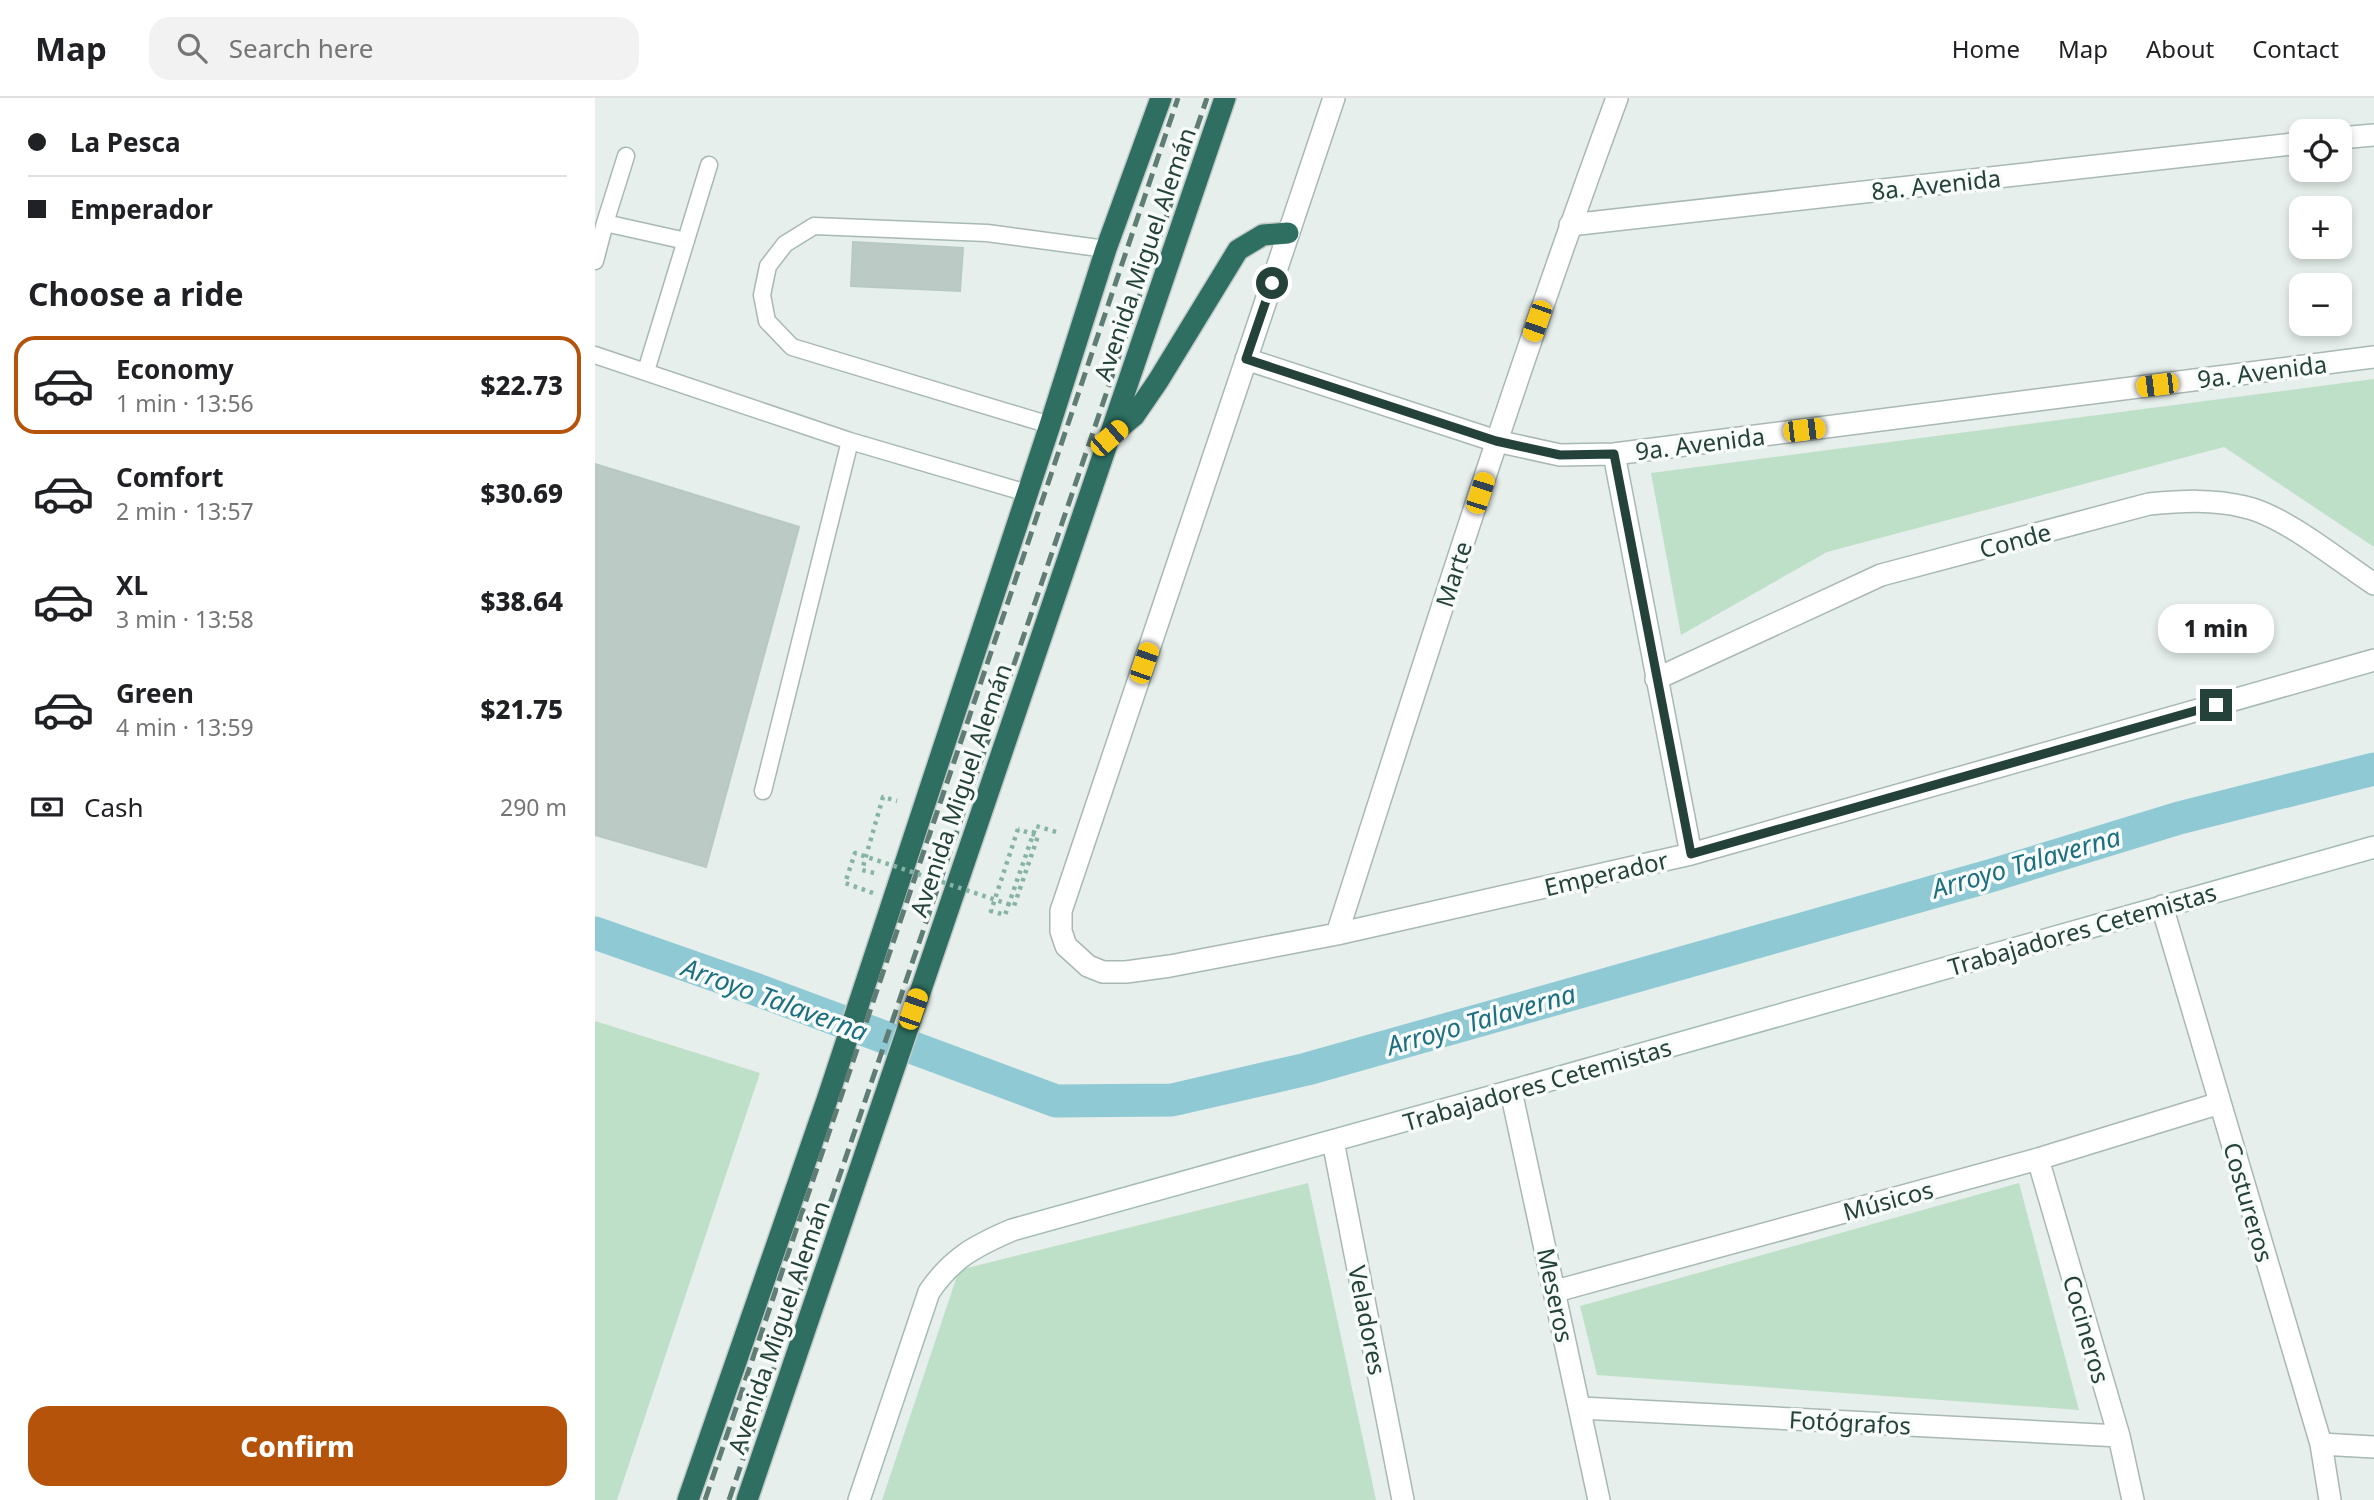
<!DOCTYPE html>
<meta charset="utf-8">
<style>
body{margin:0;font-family:"Noto Sans",sans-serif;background:#f2f2f2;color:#202124;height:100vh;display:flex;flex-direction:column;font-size:26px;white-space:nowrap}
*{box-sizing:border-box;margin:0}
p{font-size:23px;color:#757577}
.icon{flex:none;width:38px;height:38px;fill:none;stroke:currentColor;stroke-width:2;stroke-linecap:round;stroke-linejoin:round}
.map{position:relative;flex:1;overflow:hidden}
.panel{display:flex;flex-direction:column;background:#fff;width:595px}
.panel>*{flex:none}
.banner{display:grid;align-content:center;height:154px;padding:0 28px;background:#fff}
.fabs{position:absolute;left:1694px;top:21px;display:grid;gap:14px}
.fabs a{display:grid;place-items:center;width:63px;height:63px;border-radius:14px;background:#fff;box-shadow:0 4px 10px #0003;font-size:35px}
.end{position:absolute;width:32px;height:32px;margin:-16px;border:9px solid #24423a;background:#fff;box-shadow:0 0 0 4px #fff}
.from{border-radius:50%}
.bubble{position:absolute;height:49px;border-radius:21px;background:#fff;box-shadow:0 4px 10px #0003;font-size:23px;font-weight:800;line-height:49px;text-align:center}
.car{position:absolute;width:21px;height:42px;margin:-21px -10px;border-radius:9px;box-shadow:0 0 5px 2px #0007;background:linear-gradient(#f5c518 24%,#345 0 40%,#f5c518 0 76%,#345 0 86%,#f5c518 0)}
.banner b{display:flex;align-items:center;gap:24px;height:66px;font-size:26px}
.banner b+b{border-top:2px solid #e0e0e0}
.banner i{width:18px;height:18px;background:#202124}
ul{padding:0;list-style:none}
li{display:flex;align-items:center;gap:21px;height:98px;margin:0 14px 10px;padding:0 14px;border:4px solid transparent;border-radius:21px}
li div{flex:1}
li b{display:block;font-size:26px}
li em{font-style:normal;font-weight:800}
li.on{border-color:#b45309}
li>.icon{width:63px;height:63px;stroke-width:1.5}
h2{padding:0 28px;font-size:32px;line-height:84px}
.pay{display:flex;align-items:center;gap:18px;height:77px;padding:0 28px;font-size:26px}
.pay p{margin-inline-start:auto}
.button{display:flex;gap:14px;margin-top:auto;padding:14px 28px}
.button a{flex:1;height:80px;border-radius:21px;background:#b45309;color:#fff;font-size:28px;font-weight:800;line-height:80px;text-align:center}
header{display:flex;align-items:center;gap:42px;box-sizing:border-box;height:98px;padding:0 35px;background:#fff;border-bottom:2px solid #e0e0e0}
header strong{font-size:33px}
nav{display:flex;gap:38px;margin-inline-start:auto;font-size:24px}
.search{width:490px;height:63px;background:#f2f2f2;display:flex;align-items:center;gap:18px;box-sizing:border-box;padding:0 24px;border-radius:21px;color:#757577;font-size:26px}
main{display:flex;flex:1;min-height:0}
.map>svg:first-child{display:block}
.green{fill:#bfe0c8}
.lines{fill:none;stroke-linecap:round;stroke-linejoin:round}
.canal{stroke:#8ec9d4;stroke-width:33}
.building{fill:#bbcac4;stroke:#b8c9c2;stroke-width:2}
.lane-casing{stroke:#a8b8b2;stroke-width:19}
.street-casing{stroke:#a8b8b2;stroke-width:24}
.secondary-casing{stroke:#a4bbb3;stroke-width:24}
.highway-casing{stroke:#c2cac8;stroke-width:24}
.path{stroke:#86b3a5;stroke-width:4.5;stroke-dasharray:3.5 5;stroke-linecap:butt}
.lane{stroke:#fff;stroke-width:16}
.street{stroke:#fff;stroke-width:21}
.secondary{stroke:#fff;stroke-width:21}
.highway{stroke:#2f6f62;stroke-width:21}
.rail{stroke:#5f7d75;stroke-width:5;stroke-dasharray:14 7;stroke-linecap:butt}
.path-bridge{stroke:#86b3a5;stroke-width:4.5;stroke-dasharray:3.5 5;stroke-linecap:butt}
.route{stroke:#24423a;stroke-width:9}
.labels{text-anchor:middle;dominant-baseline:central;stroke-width:7;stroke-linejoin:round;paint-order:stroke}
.street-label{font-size:24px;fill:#24423a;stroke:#f7fbf9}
.water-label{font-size:26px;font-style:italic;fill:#1c6f80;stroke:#f7fbf9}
</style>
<header>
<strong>Map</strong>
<div class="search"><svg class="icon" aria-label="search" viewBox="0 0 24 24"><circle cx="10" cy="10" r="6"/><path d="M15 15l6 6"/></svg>Search here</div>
<nav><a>Home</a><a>Map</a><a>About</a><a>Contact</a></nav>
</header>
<main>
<section class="panel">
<div class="banner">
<b><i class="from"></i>La Pesca</b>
<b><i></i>Emperador</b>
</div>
<h2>Choose a ride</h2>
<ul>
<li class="on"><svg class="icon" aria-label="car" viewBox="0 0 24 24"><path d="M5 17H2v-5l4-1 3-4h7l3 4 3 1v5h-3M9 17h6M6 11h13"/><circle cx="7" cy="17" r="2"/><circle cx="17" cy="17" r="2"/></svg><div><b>Economy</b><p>1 min · 13:56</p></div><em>$22.73</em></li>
<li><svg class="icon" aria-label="car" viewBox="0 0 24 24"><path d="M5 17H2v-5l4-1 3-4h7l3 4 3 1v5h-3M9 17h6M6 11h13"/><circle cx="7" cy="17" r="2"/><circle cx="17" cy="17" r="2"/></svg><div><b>Comfort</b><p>2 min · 13:57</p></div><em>$30.69</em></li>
<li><svg class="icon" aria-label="car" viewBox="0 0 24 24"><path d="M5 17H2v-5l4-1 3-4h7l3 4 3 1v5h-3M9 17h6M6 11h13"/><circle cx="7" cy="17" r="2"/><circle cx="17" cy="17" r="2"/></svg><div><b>XL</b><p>3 min · 13:58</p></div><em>$38.64</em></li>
<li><svg class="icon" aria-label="car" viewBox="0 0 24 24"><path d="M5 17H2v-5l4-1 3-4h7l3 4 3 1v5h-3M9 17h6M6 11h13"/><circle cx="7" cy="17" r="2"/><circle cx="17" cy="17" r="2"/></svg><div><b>Green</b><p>4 min · 13:59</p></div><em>$21.75</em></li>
</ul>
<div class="pay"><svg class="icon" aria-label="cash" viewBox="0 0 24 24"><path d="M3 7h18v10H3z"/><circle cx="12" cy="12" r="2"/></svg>Cash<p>290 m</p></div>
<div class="button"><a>Confirm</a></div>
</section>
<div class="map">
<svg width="1779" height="1402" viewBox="0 0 1779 1402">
<rect width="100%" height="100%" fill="#e6efeb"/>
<path class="green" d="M1779 281V449L1629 349 1232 454 1086 537 1056 375Z
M0 923 165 975 22 1402H0Z
M713 1085 781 1402H287L364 1172Z
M1424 1085 1484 1312 1002 1277 985 1208Z"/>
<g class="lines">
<path class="canal" d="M0 835 168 894 461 1003 577 1002 712 971 1398 777 1584 720 1779 671"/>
</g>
<path class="building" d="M258 144 368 150 365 193 256 188Z
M0 366 204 429 111 769 0 737Z"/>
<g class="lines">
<g class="lane-casing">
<path id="lane" d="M10 125 31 58
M0 163 10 125 91 143
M0 257 255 343 432 395
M51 273 114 67
M455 327 197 249 172 223 167 197 173 168 190 146 219 128 392 135 511 151
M168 693 255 343"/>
</g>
<g class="street-casing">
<path id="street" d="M739 0 466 813V833L471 848 493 868 508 874H531L575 868 742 836 1096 756 1779 562
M1745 40 1779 37
M975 127 1706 45
M651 261 901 343 965 357 1019 356 1779 259
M1019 356 1096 756
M1061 581 1286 477 1554 406C1586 403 1618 401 1650 409 1690 418 1744 463 1779 486
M1567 808 1726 1346 1735 1402
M742 836C832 556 920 276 1022 0
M916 993 1004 1402
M738 1043 808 1402
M1443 1061 1524 1338 1538 1402
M961 1193 1443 1061 1625 1005
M986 1310 1524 1338
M1726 1346 1779 1349"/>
</g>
<g class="secondary-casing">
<path id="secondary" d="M264 1402 334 1194C357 1160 380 1148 417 1132L916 993 1779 749"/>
</g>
<g class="highway-casing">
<path id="highway" d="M515 338 539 318 563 283 643 152 668 137 693 135
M93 1402 233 999 455 327 511 151 566 0
M152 1402 630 0"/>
</g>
<path class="path" d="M423 731 396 813 410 817 441 728 465 735
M279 775 267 772 288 699 302 703"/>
<use href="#lane" class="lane"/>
<use href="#street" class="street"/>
<use href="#secondary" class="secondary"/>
<use href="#highway" class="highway"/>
<path class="rail" d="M110 1402 583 0
M134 1402 612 0"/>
<path class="path-bridge" d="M278 795 250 785 260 755 419 808 443 738 423 731"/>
</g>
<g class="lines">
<path class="route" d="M677 185 651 261 901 343 965 357 1019 356 1096 756 1621 607"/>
</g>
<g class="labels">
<g class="street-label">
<text transform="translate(1341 86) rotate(-6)">8a. Avenida</text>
<text transform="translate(549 156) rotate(-71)">Avenida Miguel Alemán</text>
<text transform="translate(1667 273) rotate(-7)">9a. Avenida</text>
<text transform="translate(1105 345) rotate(-7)">9a. Avenida</text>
<text transform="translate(1420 442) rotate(-15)">Conde</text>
<text transform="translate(858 476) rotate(-72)">Marte</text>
<text transform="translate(365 692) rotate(-71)">Avenida Miguel Alemán</text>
<text transform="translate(1011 775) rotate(-13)">Emperador</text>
<text transform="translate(1487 831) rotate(-16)">Trabajadores Cetemistas</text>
<text transform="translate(942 986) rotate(-16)">Trabajadores Cetemistas</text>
<text transform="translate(1293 1102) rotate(-15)">Músicos</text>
<text transform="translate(1654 1104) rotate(74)">Costureros</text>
<text transform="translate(961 1197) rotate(78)">Meseros</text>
<text transform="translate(773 1222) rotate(79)">Veladores</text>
<text transform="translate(183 1229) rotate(-71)">Avenida Miguel Alemán</text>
<text transform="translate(1492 1231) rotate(74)">Cocineros</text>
<text transform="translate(1255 1324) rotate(3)">Fotógrafos</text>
</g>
<g class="water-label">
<text transform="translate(1431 764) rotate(-16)">Arroyo Talaverna</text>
<text transform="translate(180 901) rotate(20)">Arroyo Talaverna</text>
<text transform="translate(886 921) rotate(-16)">Arroyo Talaverna</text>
</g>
</g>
</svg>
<div class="fabs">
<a><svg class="icon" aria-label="locate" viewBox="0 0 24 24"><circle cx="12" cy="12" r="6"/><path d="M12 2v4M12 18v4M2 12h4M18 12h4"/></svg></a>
<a>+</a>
<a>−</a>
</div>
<i class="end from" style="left:677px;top:185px"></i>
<i class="end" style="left:1621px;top:607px"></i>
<div class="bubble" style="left:1563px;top:506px;width:116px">1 min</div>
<i class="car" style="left:942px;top:223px;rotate:199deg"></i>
<i class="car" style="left:1562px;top:287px;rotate:263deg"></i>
<i class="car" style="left:1209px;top:332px;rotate:83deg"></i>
<i class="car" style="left:514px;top:340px;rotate:49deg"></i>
<i class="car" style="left:885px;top:395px;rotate:18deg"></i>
<i class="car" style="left:549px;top:565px;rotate:19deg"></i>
<i class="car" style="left:318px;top:911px;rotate:19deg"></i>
</div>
</main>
